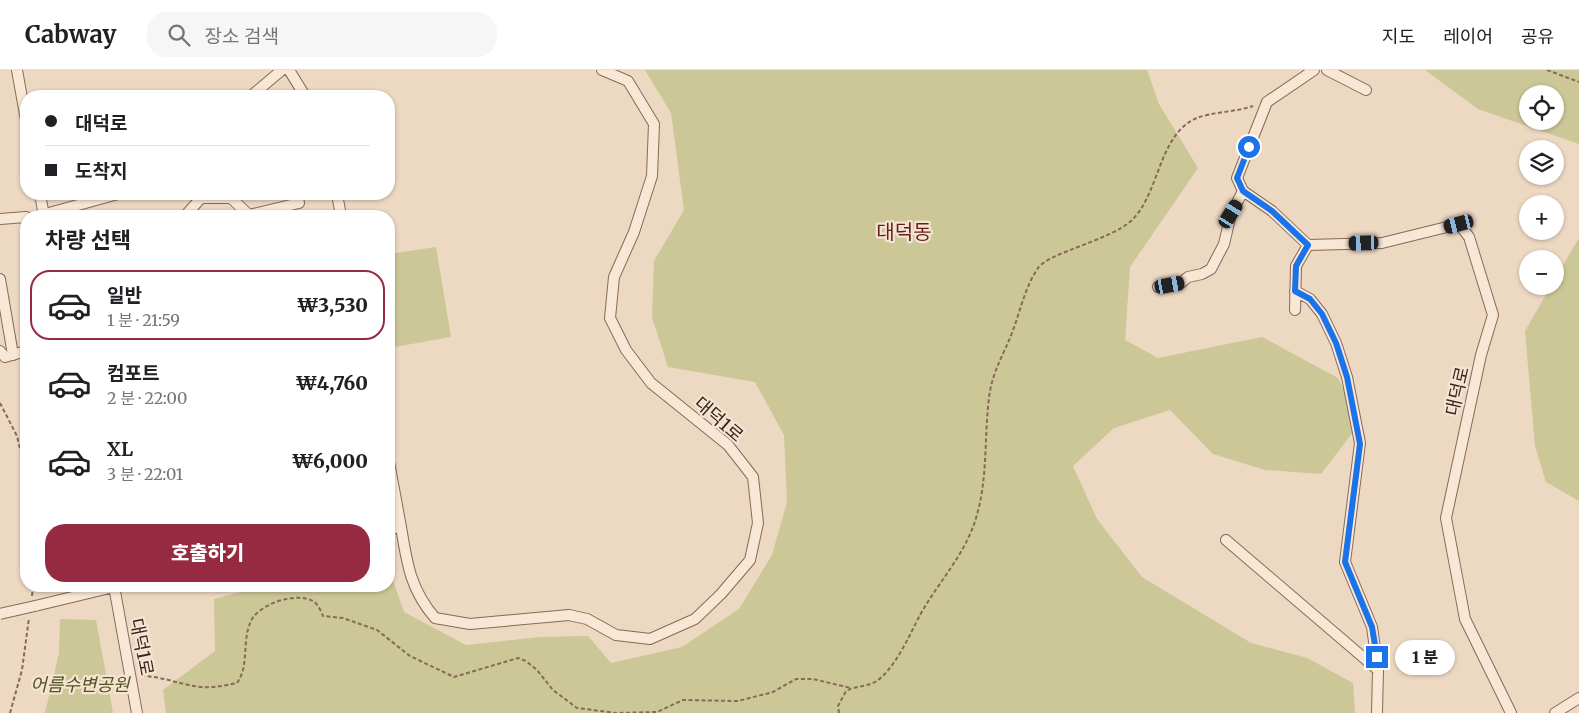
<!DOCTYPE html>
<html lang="ko">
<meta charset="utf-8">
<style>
body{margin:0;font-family:Merriweather,"Noto Sans KR",serif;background:#f6f6f6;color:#202124;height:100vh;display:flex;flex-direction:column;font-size:19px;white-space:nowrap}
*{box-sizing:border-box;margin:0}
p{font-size:16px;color:#757577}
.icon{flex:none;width:28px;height:28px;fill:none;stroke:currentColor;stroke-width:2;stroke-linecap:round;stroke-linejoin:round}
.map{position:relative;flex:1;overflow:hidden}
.panel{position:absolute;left:20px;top:140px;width:375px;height:382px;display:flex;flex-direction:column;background:#fff;border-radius:20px;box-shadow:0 1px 4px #0004}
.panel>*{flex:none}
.hud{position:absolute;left:20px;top:20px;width:375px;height:110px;border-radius:20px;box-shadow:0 1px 4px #0004;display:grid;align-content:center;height:110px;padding:0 25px;background:#fff}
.fabs{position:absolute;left:1519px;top:15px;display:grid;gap:10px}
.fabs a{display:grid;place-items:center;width:45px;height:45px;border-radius:50%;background:#fff;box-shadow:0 1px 4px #0004;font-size:25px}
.end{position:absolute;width:22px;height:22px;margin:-11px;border:6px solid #1a73e8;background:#fff;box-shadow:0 0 0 2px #fff}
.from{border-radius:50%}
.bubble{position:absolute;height:35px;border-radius:18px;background:#fff;box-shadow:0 1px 4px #0004;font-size:16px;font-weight:800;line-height:35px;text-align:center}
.car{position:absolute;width:15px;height:30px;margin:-15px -8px;border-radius:6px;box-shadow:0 0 4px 1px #0007;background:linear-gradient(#222 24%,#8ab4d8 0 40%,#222 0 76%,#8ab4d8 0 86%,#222 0)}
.hud b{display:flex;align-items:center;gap:18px;height:48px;font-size:19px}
.hud b+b{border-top:1px solid #e0e0e0}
.hud i{width:12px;height:12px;background:#202124}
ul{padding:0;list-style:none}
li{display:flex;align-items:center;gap:15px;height:70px;margin:0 10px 8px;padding:0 15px;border:2px solid transparent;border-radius:20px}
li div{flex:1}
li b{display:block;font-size:19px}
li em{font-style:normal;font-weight:800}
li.selected{border-color:#952a41}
li>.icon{width:45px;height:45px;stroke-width:1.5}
h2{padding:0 25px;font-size:22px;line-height:60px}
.action{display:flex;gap:10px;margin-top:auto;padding:10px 25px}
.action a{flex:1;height:58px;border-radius:20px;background:#952a41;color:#fff;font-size:20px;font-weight:800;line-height:58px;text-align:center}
header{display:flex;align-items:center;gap:30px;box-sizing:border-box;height:70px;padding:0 25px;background:#fff;border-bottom:1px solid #e0e0e0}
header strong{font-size:24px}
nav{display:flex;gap:28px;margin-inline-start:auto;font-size:18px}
.search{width:350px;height:45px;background:#f6f6f6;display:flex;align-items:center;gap:12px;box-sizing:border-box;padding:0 18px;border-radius:20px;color:#757577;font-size:19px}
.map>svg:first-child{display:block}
.green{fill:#cbc796;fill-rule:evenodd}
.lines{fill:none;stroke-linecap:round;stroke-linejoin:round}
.minor-casing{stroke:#87695a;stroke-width:12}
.path{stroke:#87695a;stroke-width:2;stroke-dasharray:4 2.5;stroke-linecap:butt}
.minor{stroke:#f8e7d5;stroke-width:10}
.minor-bridge-casing{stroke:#87695a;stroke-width:12;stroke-linecap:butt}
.minor-bridge{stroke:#f8e7d5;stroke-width:10}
.route{stroke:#1a73e8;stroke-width:6}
.labels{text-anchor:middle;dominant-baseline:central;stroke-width:4.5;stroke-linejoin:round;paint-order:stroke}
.street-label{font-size:18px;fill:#37251e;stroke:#f5e4d2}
.park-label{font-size:18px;font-style:italic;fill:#515324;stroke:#f5e4d2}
.quarter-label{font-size:20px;fill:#631e1d;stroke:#f5e4d2}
</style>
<header>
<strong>Cabway</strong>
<div class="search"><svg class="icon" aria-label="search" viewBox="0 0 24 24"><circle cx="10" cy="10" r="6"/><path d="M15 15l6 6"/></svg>장소 검색</div>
<nav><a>지도</a><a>레이어</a><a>공유</a></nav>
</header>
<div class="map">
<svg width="1579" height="643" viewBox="0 0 1579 643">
<rect width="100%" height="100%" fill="#edd8c2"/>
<path class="green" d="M645 0H1147L1159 34 1198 98 1130 197 1125 270 1158 288 1262 267 1338 308 1360 353 1321 404 1265 400 1213 384 1170 340 1114 358 1073 396 1097 449 1142 507 1251 573 1307 588 1353 613 1355 643H166L163 620 215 581 214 529 265 516H389V499L404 542 466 575 540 567 588 566 611 593 682 577 739 539 772 485 787 432 784 365 755 312 668 297 652 247 654 191 684 140 671 43Z
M1425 0H1579V74L1478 39ZM1528 24H1555V51H1528Z
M1579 168V431L1546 412 1535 376 1525 261 1551 216H1555V209Z
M436 177 451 267 389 278V184Z
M60 549 96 550 113 643H45L59 583Z"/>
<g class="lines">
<g class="minor-casing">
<path id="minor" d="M17 0 26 50
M289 0 305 26
M1314 0 1267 32 1237 108 1243 121 1272 141 1308 175 1382 173 1459 154 1469 167 1493 245 1481 285 1446 448 1465 549 1511 643
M1327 0 1366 20
M251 26 282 0
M40 124 44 146
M198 124 201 128H231L249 145 299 133 297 124
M337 124 341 146
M38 146 118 124
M185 146 201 128
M0 149 26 147
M0 209 13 285
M1158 217 1181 213 1188 207 1202 204 1211 199 1224 174 1231 144 1243 121
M1295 221 1310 229 1322 244 1336 273 1347 307 1360 373 1345 492 1372 557 1378 600 1377 643
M1295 240 1296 196 1308 175
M0 281 5 287 26 281
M389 392 401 457
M389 459 401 457C407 493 410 519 435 548L470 554 569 545 587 549 616 565 650 569 695 549 721 524 750 490 758 453 753 407 728 375 651 313 626 280 610 248 614 207 634 162 652 106 654 54 628 11 602 0
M1226 470 1378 600
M114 516 137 643
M35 536 118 516
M1555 643 1579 628"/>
</g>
<path class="path" d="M1547 0 1579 12
M0 333 17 366 26 403
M32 526 33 516
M141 606C160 606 176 613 194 616 209 619 223 616 237 613 250 595 241 569 252 549 262 533 296 522 313 531 318 534 321 541 323 546L343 548 377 560 410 586 454 607 518 588 526 591 537 600 553 620 577 638 616 643 657 642 683 630 738 631 773 622 796 609H813L851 618
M10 643 22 600 29 548
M839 643 838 636 846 621C855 616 866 617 875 612 894 601 910 564 920 545 939 511 965 485 976 448 988 409 984 368 989 328 992 302 1003 286 1012 263 1020 242 1025 217 1038 198 1048 183 1110 170 1131 151 1160 124 1158 64 1197 48 1212 42 1236 42 1253 36"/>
<use href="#minor" class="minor"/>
<g class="minor-bridge-casing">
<path id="minor-bridge" d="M0 544 35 536"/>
</g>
<use href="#minor-bridge" class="minor-bridge"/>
</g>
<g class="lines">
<path class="route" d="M1249 77 1237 108 1243 121 1272 141 1308 175 1296 196 1295 221 1310 229 1322 244 1336 273 1347 307 1360 374 1345 492 1372 557 1377 587"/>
</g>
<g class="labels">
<g class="street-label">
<text transform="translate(1457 321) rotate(-77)">대덕로</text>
<text transform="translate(719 349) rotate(41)">대덕1로</text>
<text transform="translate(142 577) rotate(79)">대덕1로</text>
</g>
<g class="park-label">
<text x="80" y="614">어름수변공원</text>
</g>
<g class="quarter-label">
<text x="904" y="161">대덕동</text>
</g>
</g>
</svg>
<div class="fabs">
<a><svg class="icon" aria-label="locate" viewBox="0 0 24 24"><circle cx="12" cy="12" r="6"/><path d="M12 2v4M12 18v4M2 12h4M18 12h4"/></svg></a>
<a><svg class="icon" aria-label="layers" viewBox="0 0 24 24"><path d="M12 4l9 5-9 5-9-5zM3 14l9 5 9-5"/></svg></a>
<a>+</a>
<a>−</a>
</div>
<i class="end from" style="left:1249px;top:77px"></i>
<i class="end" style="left:1377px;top:587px"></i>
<div class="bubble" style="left:1395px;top:570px;width:60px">1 분</div>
<i class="car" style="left:1231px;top:144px;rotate:32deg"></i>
<i class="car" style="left:1459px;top:154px;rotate:256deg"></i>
<i class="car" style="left:1364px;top:173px;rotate:268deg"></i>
<i class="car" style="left:1170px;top:215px;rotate:80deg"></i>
<div class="hud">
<b><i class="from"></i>대덕로</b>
<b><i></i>도착지</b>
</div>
<section class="panel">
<h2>차량 선택</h2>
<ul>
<li class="selected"><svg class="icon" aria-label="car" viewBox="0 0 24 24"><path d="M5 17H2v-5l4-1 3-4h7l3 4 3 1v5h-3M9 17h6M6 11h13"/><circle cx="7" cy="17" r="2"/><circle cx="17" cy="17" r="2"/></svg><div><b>일반</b><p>1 분 · 21:59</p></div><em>₩3,530</em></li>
<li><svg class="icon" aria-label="car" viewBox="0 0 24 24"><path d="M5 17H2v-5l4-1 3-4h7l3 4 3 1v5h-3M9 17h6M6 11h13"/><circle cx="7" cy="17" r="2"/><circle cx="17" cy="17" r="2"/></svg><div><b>컴포트</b><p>2 분 · 22:00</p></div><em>₩4,760</em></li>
<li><svg class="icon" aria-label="car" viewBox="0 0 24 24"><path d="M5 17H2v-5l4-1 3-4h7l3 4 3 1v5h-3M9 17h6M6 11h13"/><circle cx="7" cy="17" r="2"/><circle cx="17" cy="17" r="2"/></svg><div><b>XL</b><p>3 분 · 22:01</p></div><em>₩6,000</em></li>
</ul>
<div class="action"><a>호출하기</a></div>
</section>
</div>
